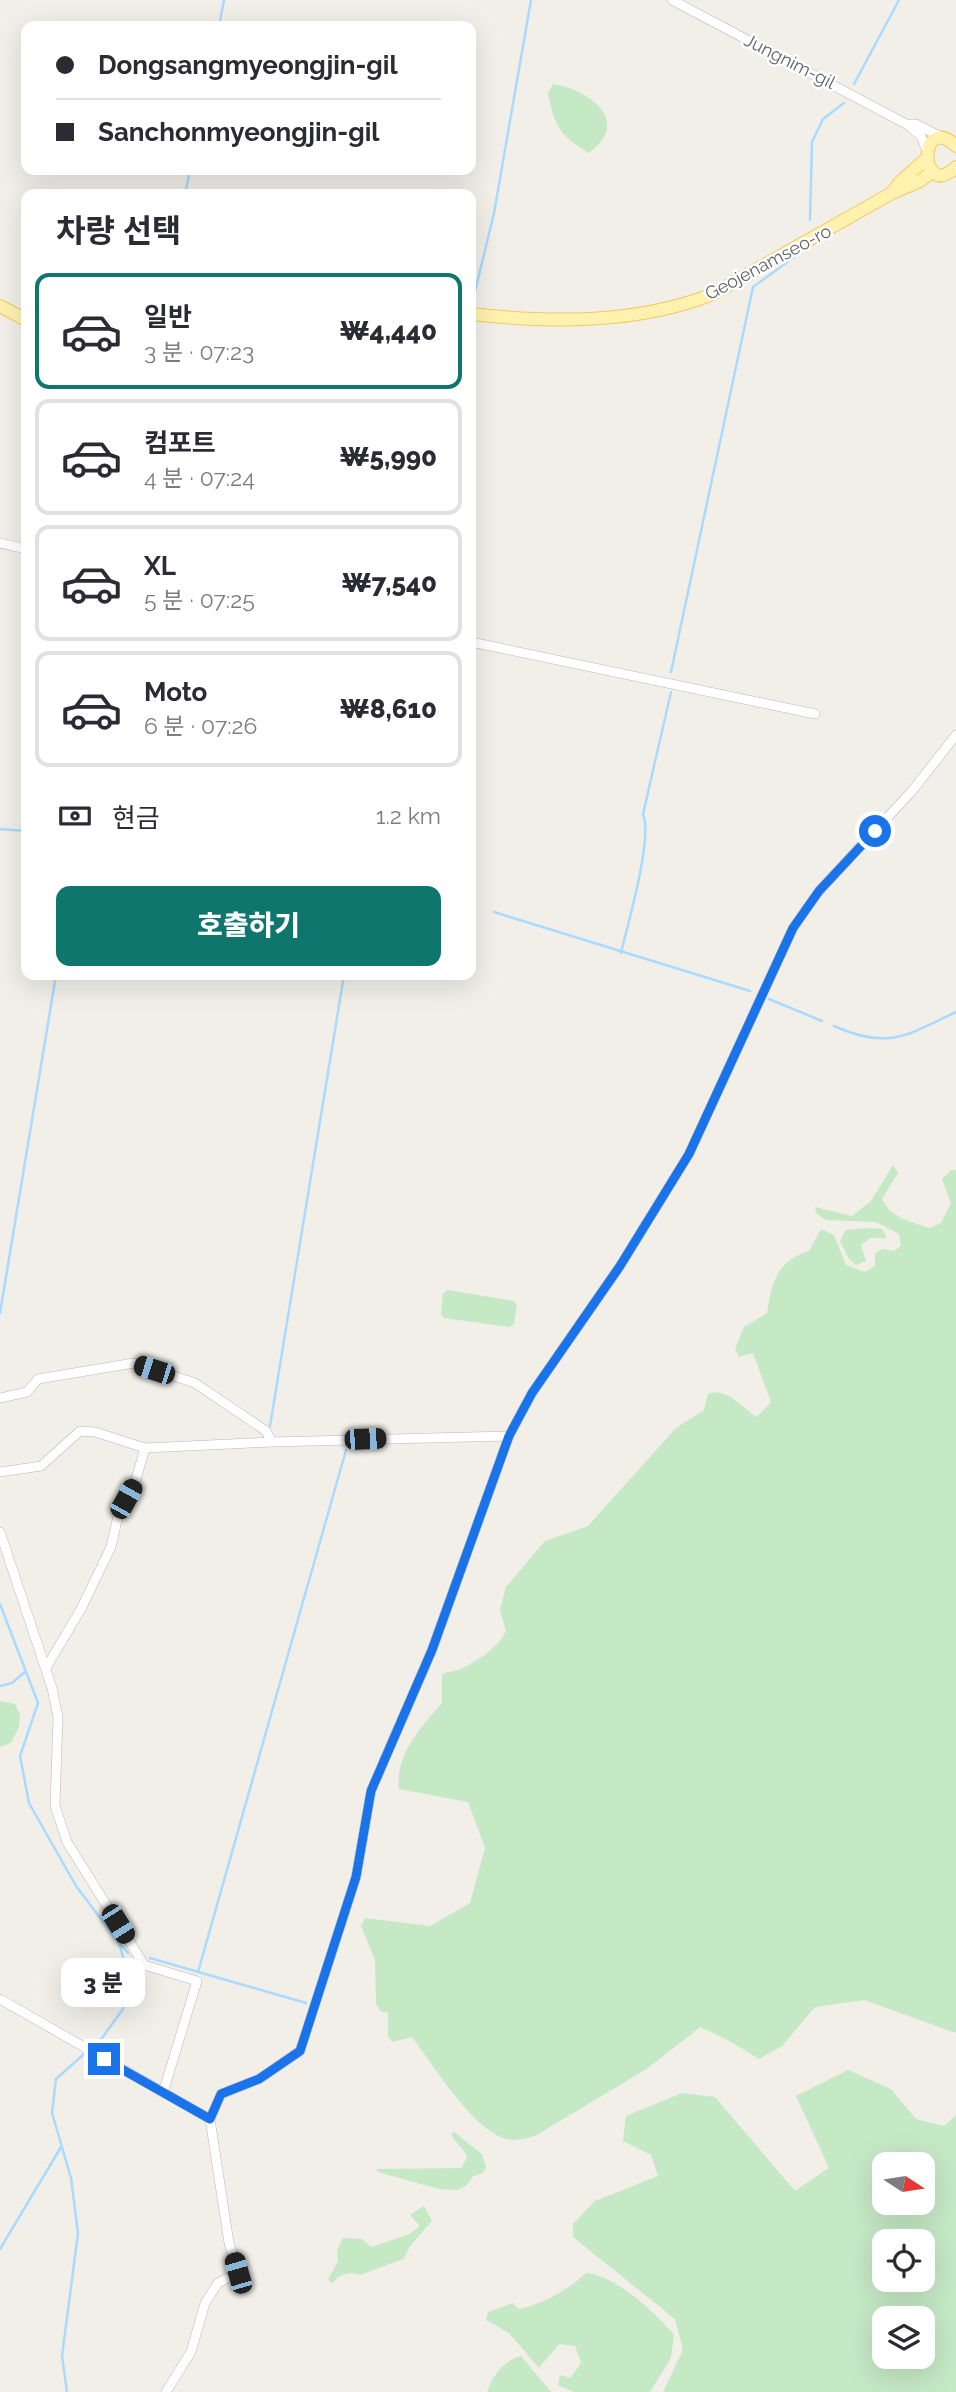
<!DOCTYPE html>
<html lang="ko">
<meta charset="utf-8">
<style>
body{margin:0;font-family:Raleway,"Noto Sans KR",sans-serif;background:#f7f7f7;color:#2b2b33;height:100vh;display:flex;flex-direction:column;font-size:26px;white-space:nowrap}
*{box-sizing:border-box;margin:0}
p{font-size:23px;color:#7c7c81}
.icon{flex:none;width:38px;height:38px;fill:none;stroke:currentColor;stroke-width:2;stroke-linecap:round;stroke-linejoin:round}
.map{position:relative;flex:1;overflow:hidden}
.sheet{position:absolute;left:21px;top:189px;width:455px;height:791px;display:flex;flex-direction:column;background:#fff;border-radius:14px;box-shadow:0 7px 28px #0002}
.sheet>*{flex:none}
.guide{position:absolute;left:21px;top:21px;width:455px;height:154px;border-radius:14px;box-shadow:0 7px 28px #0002;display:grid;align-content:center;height:154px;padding:0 35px;background:#fff}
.needle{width:46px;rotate:102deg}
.buttons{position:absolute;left:872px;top:2152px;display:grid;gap:14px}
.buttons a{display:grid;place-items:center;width:63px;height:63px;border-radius:14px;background:#fff;box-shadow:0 7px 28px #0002;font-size:35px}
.end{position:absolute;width:32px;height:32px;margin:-16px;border:9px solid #1a73e8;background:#fff;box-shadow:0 0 0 4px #fff}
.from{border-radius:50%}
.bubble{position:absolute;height:49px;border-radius:14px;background:#fff;box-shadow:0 7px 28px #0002;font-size:23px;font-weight:800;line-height:49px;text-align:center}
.car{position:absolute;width:21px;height:42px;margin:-21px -10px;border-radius:9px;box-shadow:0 0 5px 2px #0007;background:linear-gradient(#222 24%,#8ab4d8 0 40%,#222 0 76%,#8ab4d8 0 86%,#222 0)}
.guide b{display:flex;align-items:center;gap:24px;height:66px;font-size:26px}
.guide b+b{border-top:2px solid #e1e1e2}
.guide i{width:18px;height:18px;background:#2b2b33}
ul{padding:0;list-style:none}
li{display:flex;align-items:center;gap:21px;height:116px;margin:0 14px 10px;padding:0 21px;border:4px solid #e1e1e2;border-radius:14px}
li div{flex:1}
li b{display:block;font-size:26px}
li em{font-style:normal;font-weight:800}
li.on{border-color:#0f766e}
li>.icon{width:63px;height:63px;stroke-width:1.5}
h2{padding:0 35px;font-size:32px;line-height:84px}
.pay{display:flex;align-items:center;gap:18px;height:77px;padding:0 35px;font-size:26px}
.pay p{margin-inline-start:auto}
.action{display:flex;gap:14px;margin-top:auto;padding:14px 35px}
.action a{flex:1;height:80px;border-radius:14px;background:#0f766e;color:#fff;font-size:28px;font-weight:800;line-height:80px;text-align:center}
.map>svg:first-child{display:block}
.green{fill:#c5e8c5;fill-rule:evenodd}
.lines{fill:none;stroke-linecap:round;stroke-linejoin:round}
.stream{stroke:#aadaff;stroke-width:2.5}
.minor-casing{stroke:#b5b8bc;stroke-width:10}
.major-casing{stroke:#f2c960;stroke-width:14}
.minor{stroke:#fff;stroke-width:9}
.major{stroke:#fff2af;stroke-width:12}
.route{stroke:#1a73e8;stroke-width:9}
.labels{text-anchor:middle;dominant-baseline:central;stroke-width:5;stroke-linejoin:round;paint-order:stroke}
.street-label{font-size:18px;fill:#5f6368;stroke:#fff}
</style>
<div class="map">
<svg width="956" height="2392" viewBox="0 0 956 2392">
<rect width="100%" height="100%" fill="#f1efe8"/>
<path class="green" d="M553 84C590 90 632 121 589 153 559 135 555 127 548 93Z
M893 1165 898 1173 882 1199C891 1218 911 1222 930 1228L941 1223 951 1203 942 1179 951 1170H956V2033L864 2000 815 2007 782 2046 759 2059 728 2040 700 2027 648 2068 535 2136C522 2140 511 2142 498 2136 466 2119 434 2066 412 2037L392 2042 388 2036V2013L380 2011 376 2004 375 1960 361 1926 365 1918 430 1926 470 1903 485 1848 468 1802 399 1789C395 1755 421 1727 442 1703V1675C449 1670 456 1672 463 1668 480 1659 498 1648 506 1631L500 1610 506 1587 545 1541 588 1526 676 1428 704 1410 708 1394C727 1387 742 1408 757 1417L771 1402 753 1353 739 1357 735 1349 744 1327 767 1313C772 1283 776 1261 809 1251L821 1229 834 1235 846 1265 865 1272 875 1266V1253L882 1249 894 1251 901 1246 899 1234 876 1222 826 1220 816 1213 815 1207 852 1216 871 1201Z
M865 1228 882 1229 887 1238H870L861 1245 866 1261 856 1265 849 1259 840 1241 846 1230Z
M448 1290 514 1301 517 1305 514 1324 509 1327 444 1318 441 1314 443 1293Z
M0 1701 15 1704 20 1714 19 1727 11 1743 0 1747Z
M848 2070 891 2089 916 2119 944 2126 956 2115V2392H663L683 2350 675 2319 573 2237V2224L595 2201 658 2176 651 2155 623 2141 626 2116 682 2093 715 2097 795 2191 829 2168 796 2096ZM884 2165H922V2203H884ZM884 2242H922V2280H884ZM884 2319H922V2357H884Z
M454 2132 482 2154 486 2167 483 2173 473 2176 466 2186 457 2190 439 2189 378 2172 376 2169 462 2168 467 2157C463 2147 455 2143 451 2134Z
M424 2206 432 2221 411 2245 403 2259 360 2275C349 2271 339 2274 333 2283L328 2280 338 2261 337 2250 343 2238 362 2239 371 2247 410 2234 420 2226 410 2215Z
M586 2273C615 2275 656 2313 674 2335L671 2358 650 2392H574L558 2385 560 2375 570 2378 581 2363 575 2346 559 2344 539 2368 509 2333 486 2320 488 2312 513 2303 518 2309C543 2304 567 2291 586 2273Z
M521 2356 551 2392H487C493 2375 503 2361 521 2356Z"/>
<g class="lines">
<path class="stream" d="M219 26 224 0
M854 84 899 0
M185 194 190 170
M810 220 812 142 823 119 844 103
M473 300 494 213 531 0
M671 672 753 287 801 252
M0 829 26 831
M471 906 474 907
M494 912 750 991
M621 953C628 923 653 838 643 814L671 692
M769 999 822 1021
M834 1026C887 1050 906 1036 956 1012
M0 1313 56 975
M270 1426 344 975
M0 1604 38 1703 20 1756 29 1803 76 1886 119 1943 130 1982 123 2009 102 2038 56 2079 52 2113 71 2178 78 2233 62 2356 67 2392
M0 1686 12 1683 26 1671
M121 1945 128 1953
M150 1958 306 2003
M198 1972 346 1450
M0 2249 61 2147"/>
<g class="minor-casing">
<path id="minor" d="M672 0 908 125 921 136 926 149
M908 125 916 124 941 137
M0 543 26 549
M471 642 815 714
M0 1398 27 1392 38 1379 134 1363 195 1383 266 1431 272 1442 509 1436
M0 1472 41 1466 80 1431 95 1432 145 1448 272 1442
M0 1532 52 1688 58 1717 55 1806 67 1842 144 1965 197 1981 163 2093
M46 1668 81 1609 111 1547 119 1512 134 1486 145 1448
M0 1999 210 2119
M166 2392 191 2352 205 2303 218 2283 238 2273 229 2243 210 2119 221 2094 259 2079 300 2051 356 1877 371 1791 432 1650 509 1436 532 1393 620 1266 689 1154 793 928 819 891 912 791 956 735"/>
</g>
<g class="major-casing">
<path id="major" d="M956 146C918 110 918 203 956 167
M892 193 900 182 925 160
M0 306 26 320
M471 314C551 323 637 324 713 294L892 193 920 181 933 171"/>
</g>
<use href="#minor" class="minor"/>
<use href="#major" class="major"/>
</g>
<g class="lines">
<path class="route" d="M104 2059 210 2119 221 2094 259 2079 300 2051 356 1877 371 1791 432 1650 509 1436 532 1393 620 1266 689 1154 793 928 819 891 875 831"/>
</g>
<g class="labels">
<g class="street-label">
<text transform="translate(790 61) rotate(27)">Jungnim-gil</text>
<text transform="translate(768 262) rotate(-28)">Geojenamseo-ro</text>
</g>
</g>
</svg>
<div class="buttons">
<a><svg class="needle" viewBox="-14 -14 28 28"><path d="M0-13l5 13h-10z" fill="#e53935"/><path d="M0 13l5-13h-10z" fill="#7c7c81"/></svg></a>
<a><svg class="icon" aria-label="locate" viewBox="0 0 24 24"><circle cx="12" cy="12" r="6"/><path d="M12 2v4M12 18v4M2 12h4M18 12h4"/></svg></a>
<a><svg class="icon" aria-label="layers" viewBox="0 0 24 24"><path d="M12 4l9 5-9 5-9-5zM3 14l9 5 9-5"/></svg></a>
</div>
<i class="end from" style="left:875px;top:831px"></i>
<i class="end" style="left:104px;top:2059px"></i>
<div class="bubble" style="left:61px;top:1958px;width:84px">3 분</div>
<i class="car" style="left:154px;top:1370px;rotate:288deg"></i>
<i class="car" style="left:365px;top:1439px;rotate:88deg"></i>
<i class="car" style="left:126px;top:1499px;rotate:29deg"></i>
<i class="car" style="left:118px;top:1924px;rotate:148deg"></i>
<i class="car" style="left:238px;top:2273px;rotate:344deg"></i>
<div class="guide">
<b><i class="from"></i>Dongsangmyeongjin-gil</b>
<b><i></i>Sanchonmyeongjin-gil</b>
</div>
<section class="sheet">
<h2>차량 선택</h2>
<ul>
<li class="on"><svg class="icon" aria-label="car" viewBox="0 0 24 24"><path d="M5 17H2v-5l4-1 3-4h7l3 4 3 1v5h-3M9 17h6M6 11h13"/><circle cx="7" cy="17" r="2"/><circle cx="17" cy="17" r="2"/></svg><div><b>일반</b><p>3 분 · 07:23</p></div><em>₩4,440</em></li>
<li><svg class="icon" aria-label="car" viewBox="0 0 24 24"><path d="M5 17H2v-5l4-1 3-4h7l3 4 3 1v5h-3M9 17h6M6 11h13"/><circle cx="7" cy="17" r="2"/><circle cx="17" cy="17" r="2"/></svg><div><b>컴포트</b><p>4 분 · 07:24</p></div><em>₩5,990</em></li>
<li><svg class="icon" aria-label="car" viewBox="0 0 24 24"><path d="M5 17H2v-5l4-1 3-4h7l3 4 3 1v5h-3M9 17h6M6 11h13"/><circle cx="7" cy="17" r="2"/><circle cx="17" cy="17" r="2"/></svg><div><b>XL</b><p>5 분 · 07:25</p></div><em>₩7,540</em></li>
<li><svg class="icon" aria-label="car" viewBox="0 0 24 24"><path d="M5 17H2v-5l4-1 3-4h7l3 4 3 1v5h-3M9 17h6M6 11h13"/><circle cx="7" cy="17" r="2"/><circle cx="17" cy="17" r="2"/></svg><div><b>Moto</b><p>6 분 · 07:26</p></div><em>₩8,610</em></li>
</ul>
<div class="pay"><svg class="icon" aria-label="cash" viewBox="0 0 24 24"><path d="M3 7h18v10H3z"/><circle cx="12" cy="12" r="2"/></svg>현금<p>1.2 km</p></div>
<div class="action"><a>호출하기</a></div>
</section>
</div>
